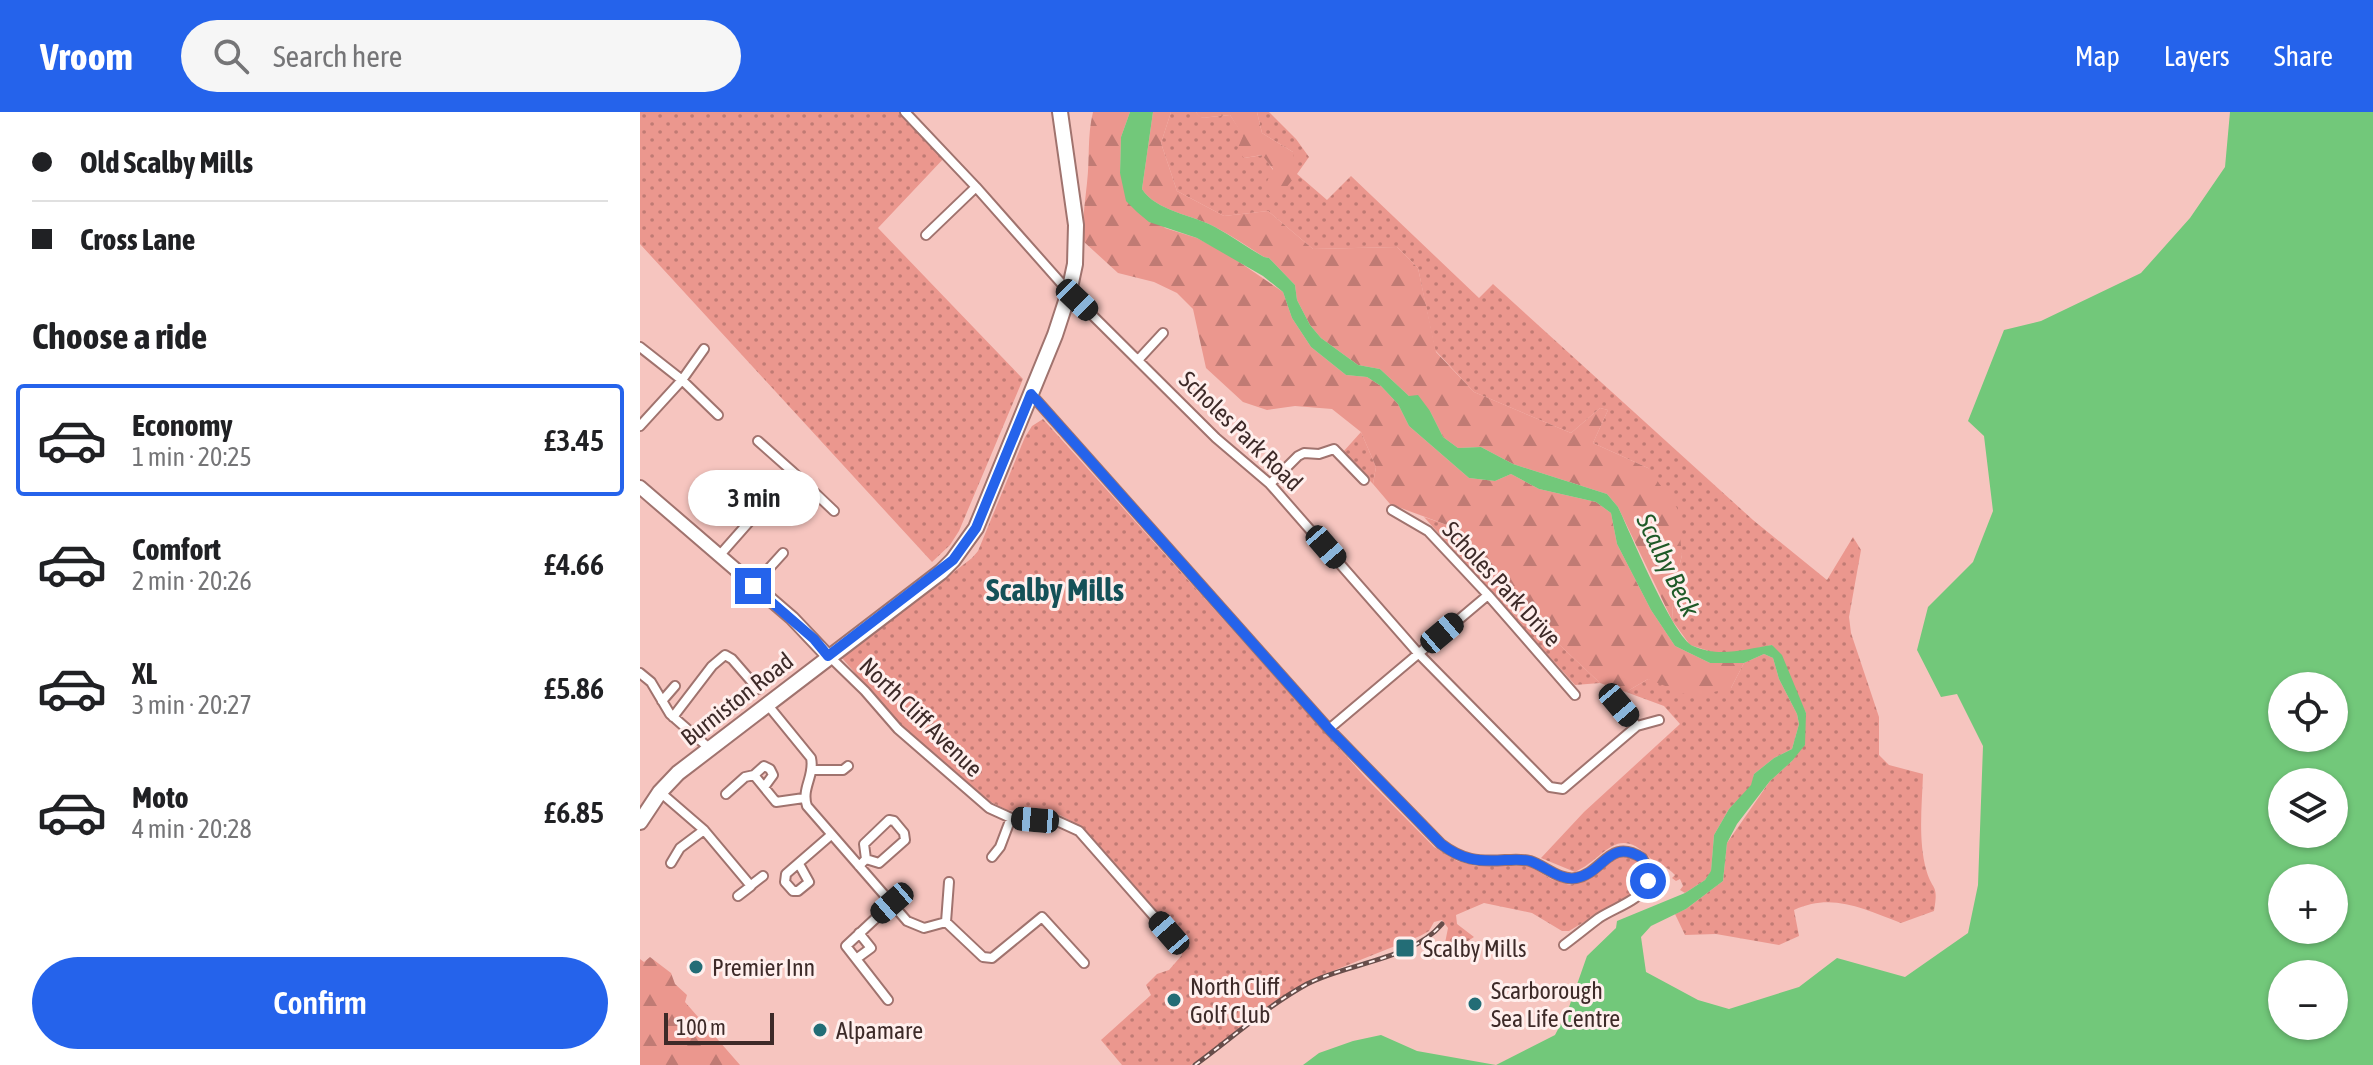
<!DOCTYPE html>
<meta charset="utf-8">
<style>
body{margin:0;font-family:"Asap Condensed",sans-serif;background:#f6f6f6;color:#202124;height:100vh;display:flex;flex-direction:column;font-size:30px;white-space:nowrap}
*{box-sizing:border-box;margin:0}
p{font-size:26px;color:#757577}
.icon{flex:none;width:44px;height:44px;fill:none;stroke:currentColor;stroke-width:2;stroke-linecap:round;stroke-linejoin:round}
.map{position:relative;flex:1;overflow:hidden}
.details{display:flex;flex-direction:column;background:#fff;width:640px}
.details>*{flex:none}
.banner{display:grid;align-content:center;height:176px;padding:0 32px;background:#fff}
.tools{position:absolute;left:1628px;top:560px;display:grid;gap:16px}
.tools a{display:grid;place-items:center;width:80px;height:80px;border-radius:50%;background:#fff;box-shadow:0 2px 6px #0004;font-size:40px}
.scale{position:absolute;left:24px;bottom:20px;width:110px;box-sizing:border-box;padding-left:8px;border:4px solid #3d2a28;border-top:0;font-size:22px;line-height:28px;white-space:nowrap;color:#3d2a28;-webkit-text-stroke:6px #ffefed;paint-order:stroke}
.end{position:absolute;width:36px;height:36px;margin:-18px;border:10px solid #2563eb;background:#fff;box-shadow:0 0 0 4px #fff}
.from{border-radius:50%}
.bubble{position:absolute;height:56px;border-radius:28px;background:#fff;box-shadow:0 2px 6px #0004;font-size:26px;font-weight:600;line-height:56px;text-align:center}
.car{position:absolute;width:24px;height:48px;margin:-24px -12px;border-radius:10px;box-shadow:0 0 6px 2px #0007;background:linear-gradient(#222 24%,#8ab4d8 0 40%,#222 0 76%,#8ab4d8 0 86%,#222 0)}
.banner b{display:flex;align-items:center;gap:28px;height:76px;font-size:30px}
.banner b+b{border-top:2px solid #e0e0e0}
.banner i{width:20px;height:20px;background:#202124}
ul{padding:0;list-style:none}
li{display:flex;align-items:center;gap:24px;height:112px;margin:0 16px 12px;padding:0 16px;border:4px solid transparent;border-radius:8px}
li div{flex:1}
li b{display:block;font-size:30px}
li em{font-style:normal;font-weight:600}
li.current{border-color:#2563eb}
li>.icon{width:72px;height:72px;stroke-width:1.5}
h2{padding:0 32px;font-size:36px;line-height:96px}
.action{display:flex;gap:16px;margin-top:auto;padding:16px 32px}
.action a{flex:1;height:92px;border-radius:48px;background:#2563eb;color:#fff;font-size:32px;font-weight:600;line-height:92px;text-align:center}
header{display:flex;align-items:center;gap:48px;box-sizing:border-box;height:112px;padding:0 40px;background:#2563eb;color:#fff}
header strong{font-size:38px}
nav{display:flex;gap:44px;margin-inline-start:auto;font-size:28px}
.search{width:560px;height:72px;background:#f6f6f6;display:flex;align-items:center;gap:20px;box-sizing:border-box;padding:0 28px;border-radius:44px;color:#757577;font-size:30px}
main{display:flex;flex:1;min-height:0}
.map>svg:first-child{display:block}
.grass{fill:url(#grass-dots)}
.forest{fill:url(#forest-firs)}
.water{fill:#72c87a;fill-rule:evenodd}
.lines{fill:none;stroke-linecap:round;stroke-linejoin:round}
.street-casing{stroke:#a0736e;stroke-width:12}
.secondary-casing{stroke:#a0736e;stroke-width:16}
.primary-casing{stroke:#a0736e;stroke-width:18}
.street{stroke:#fff;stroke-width:8}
.secondary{stroke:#fff;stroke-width:12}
.primary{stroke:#fff;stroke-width:14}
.rail-casing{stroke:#674d4a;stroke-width:5}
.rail{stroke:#ffefed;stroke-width:2;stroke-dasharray:6;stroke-linecap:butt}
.route{stroke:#2563eb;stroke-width:10}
.poi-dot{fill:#236d76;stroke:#ffefed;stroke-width:3}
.labels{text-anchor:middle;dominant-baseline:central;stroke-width:6;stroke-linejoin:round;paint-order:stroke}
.street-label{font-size:24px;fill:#3d2a28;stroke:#ffefed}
.poi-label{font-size:24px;fill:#3d2a28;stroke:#ffefed;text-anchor:start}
.water-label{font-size:26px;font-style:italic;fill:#1f5a28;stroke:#ffefed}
.district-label{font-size:32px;font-weight:bold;fill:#155158;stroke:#ffefed}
</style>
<header>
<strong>Vroom</strong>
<div class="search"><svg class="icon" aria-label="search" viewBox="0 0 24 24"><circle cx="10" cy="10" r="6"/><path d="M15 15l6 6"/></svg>Search here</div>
<nav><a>Map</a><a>Layers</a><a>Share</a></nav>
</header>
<main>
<section class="details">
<div class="banner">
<b><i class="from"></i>Old Scalby Mills</b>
<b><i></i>Cross Lane</b>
</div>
<h2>Choose a ride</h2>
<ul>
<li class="current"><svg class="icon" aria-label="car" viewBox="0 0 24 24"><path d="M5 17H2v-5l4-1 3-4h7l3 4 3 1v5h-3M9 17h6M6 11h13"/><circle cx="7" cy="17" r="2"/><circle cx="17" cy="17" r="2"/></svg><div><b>Economy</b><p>1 min · 20:25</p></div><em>£3.45</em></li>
<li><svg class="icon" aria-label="car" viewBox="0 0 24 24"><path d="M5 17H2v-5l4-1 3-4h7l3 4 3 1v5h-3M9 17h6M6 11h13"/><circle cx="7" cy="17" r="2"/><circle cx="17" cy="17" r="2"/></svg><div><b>Comfort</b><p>2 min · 20:26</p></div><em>£4.66</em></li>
<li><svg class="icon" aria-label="car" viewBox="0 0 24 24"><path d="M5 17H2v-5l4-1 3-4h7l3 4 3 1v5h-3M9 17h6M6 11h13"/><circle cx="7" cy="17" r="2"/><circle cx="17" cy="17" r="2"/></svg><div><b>XL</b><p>3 min · 20:27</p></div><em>£5.86</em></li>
<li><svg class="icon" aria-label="car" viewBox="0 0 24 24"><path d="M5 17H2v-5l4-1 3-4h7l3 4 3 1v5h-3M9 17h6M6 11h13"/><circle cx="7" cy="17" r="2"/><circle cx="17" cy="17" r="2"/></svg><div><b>Moto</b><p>4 min · 20:28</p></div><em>£6.85</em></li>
</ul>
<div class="action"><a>Confirm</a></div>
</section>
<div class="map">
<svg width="1733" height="953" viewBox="0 0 1733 953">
<defs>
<pattern id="grass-dots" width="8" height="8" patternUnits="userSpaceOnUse" patternTransform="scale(2)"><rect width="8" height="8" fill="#eb978e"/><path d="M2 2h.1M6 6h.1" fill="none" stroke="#c07b74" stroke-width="1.8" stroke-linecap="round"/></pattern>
<pattern id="forest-firs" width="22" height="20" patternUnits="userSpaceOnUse" patternTransform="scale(2)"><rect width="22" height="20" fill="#eb978e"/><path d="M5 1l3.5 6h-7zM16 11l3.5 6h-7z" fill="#c07b74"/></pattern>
</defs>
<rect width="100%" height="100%" fill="#f6c5bf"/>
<path class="grass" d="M0 0H265L306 44 238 116 383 267 319 419 310 433 292 450 0 132Z
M531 0H556L561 6 590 3 604 24V46L623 43 633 58 653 40 622 21 617 0H629L656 27 669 45 657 62 687 88 711 64 839 186 853 172 1113 408 1187 468 1213 425 1221 438 1209 505 1211 521 1239 605V643L1249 653 1283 662C1282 693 1278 727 1286 757 1292 780 1299 770 1294 799L1261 811C1224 797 1192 780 1154 798L1159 824 1139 833 1076 822 1045 823 1035 802 1046 797 1083 769 1087 731 1130 669 1152 649 1166 601 1132 533 1095 541 1072 540 1050 533 1032 508 1034 476 1042 443 1008 356 953 331 968 298 960 296 931 321 834 280 795 238 778 156 757 135 673 137 628 99 584 104 537 79 521 31Z
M403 307 725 665 794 735 817 749 836 754H889L911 767 930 773 945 769 975 746 988 745 997 748 1004 757V769L991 782 929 819H922L892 801 844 791 816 803 817 812 834 825 817 836H804L808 816 802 808 794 810 789 819 780 824 668 869 551 953H482L461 928 511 883 506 873 517 862 529 858 542 843 537 825 438 713 420 703 367 698 351 690 266 620 202 546 332 446 338 439 385 325 392 314Z
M721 320 736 355 733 372 703 340Z
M784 405 807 413 842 447 908 522 960 571 935 573Z
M1124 542 1133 546 1139 567 1157 602 1159 612 1152 637 1134 646 1114 662 1112 673 1089 697 1074 723 1071 760 1065 768 1045 781 1040 778 1043 774 1040 767 1036 769 1032 766 1035 763C1027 754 1016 751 1010 746 976 711 965 747 935 760L901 746 944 700 1040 612 1024 594 986 580 1008 567 1091 576 1104 551Z"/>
<path class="forest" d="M453 0H490L481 25 480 61 525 116 557 126 589 143 643 180 652 206 671 235 706 263 727 265 741 274 758 292 769 314 829 366 855 369 871 362 899 377 956 390 971 401 977 432 1011 498 1035 534 1070 551H1104L1091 576 1052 585 1008 567 986 580 960 571 908 522 842 447 807 413 750 392 733 372 736 355 721 320 692 297 655 294 627 298 603 290 566 256 553 197 537 181 514 170 478 161 443 129C442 109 445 91 447 71 450 47 447 24 453 0Z
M513 0H531L521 31 537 79 584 104 628 99 673 137 757 135 778 156 796 240 834 280 931 321 960 296 968 298 953 331 1008 356 1037 396 1042 443 1034 476 1032 508 978 395 967 382 873 352 841 335 818 336 803 325 790 299 769 284 740 257 718 253 681 226 670 213 657 188 655 173 629 146 624 145C608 135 592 124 575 115 553 103 516 99 502 77Z
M556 0H617L622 21 653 40 657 62 634 91 624 76 633 57 622 43 604 46 597 38 603 24 590 3 560 6Z
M10 845 31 861 35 872 47 883 45 890 100 953H0V847L4 850Z"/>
<path class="water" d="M490 0H513L502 77C516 99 553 103 575 115 592 124 608 136 624 145L629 146 655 173 657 188 670 213 681 226 718 253 740 257 769 284 778 283 790 299 803 325 818 336 841 335 873 352 967 382 978 395C990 420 1033 525 1053 534 1080 546 1105 537 1132 533L1142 543 1166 601 1165 633 1152 649 1130 669 1097 712 1087 731 1083 769 1046 797 1011 814 1001 825 1006 860 1058 888 1089 897 1159 875 1197 846 1265 865 1328 821 1338 773 1343 634 1317 582 1301 585 1277 538 1288 495 1333 450 1353 399 1344 324 1328 309 1364 218 1401 209 1501 161 1550 106 1585 55 1590 0H1733V953H663L679 941 713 929 741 923 777 939 856 953 915 923 928 898 947 844 976 816 977 809 1045 781 1065 768 1071 759 1074 723 1089 697 1111 673 1114 662 1134 646 1152 637 1159 612 1157 602 1139 567 1133 546 1124 542 1104 551H1070L1035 534 1011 498 977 432 971 401 956 390 899 377 871 362 855 369 829 366 769 314 758 292 741 274 727 265 706 263 671 235 652 206 643 180 623 164 557 126 509 110 497 100 486 89 480 61 481 25ZM1694 574V626H1642V574ZM1694 670V722H1642V670ZM1642 766H1694V818H1642ZM1642 862H1694V914H1642Z"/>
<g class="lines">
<g class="street-casing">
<path id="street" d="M265 0 336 75 429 180 576 326 630 372 778 541 910 675 923 677 997 614 1019 608
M286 123 336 75
M0 235 42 268 78 303
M499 247 523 221
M391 282 689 617 801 732C822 748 838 750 865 748 873 748 882 747 890 749 905 754 920 769 936 766 963 761 969 725 1002 746 1025 782 982 791 959 806 947 815 936 824 924 833
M0 314 42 268 64 237
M153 360 194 399
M630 372 658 344 664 341 679 342 694 337 724 368
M752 398 788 419 848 483 935 583
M79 444 153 360 118 329
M113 474 143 441
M189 544 225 579 258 617 349 696 371 706 415 708 439 719 534 827
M0 561 11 570 30 602 69 636
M22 589 35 574
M127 592 171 646C175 664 161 676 167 694L267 809 284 816 306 810 343 845 352 846 402 805 444 851
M979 593 997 614
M33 605 72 554 85 543 92 547 118 577
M689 617 848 483
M173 658H203L208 654
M125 674 133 663 130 657 124 654 114 663 136 690 164 686
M20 680 64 718 111 774 98 784
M86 682 105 665 114 663
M352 745 360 735 371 706
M31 751 40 736 64 718
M159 752 169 770 158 779H153L145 770 146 762 191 723
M219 754 226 747 224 732 249 708 254 709 264 721 265 728 239 751 226 747
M110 774 123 764
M306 810 309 770
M216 847 231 836 219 821
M248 888 206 834 252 791"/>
</g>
<g class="secondary-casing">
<path id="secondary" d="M0 375 152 506 188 544"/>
</g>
<g class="primary-casing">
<path id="primary" d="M0 710 20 680 38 661 301 460 313 448 336 416 415 223 429 180 435 152 436 113 420 0"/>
</g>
<use href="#street" class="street"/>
<use href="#secondary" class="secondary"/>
<use href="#primary" class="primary"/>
<g class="rail-casing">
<path id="rail" d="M555 953C592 926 627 894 667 872 707 851 772 848 802 812"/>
</g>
<use href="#rail" class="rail"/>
</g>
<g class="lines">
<path class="route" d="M113 474 174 527 188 544 313 448 336 416 391 282 689 617 801 732C822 748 838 750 865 748 873 748 882 747 890 749 905 754 920 769 936 766 964 761 969 725 1002 746L1009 761 1008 769"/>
</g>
<g class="poi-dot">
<rect x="755" y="826" width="20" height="20" rx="4"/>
<circle cx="56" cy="855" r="8"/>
<circle cx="534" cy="888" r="8"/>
<circle cx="835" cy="892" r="8"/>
<circle cx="180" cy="918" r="8"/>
</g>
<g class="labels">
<g class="street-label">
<text transform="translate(601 319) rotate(44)">Scholes Park Road</text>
<text transform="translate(862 472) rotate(47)">Scholes Park Drive</text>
<text transform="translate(97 587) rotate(-38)">Burniston Road</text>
<text transform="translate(281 605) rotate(44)">North Cliff Avenue</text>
</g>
<g class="poi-label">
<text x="783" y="836">Scalby Mills</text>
<text x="72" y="855">Premier Inn</text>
<text x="550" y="874">North Cliff<tspan x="550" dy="28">Golf Club</tspan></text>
<text x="851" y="878">Scarborough<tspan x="851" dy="28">Sea Life Centre</tspan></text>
<text x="196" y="918">Alpamare</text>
</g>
<g class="water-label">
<text transform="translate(1028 453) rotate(64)">Scalby Beck</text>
</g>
<g class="district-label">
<text x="415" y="477">Scalby Mills</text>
</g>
</g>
</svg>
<div class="tools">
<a><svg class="icon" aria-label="locate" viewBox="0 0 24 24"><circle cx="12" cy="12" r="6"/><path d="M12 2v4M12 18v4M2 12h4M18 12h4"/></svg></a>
<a><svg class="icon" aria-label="layers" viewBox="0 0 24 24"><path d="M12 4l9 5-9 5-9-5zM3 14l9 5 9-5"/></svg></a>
<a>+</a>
<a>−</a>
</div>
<div class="scale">100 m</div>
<i class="end from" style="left:1008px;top:769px"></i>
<i class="end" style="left:113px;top:474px"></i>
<div class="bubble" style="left:48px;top:358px;width:132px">3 min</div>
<i class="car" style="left:437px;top:188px;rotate:134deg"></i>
<i class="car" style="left:686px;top:435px;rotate:139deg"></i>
<i class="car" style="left:802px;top:521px;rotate:50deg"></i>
<i class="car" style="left:979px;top:593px;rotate:140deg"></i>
<i class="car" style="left:395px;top:708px;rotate:275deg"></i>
<i class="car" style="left:252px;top:791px;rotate:229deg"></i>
<i class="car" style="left:529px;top:821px;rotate:319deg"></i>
</div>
</main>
